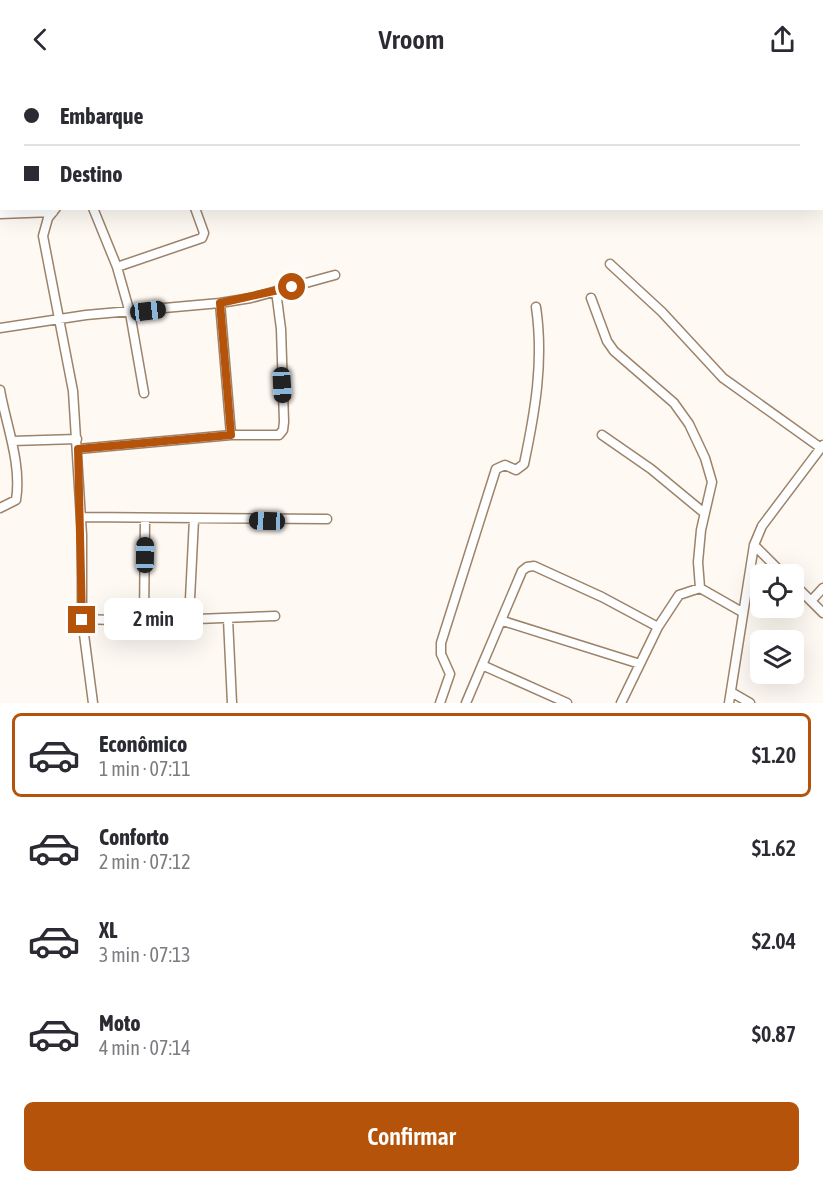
<!DOCTYPE html>
<html lang="pt">
<meta charset="utf-8">
<style>
body{margin:0;font-family:"Asap Condensed",sans-serif;background:#f2f2f3;color:#2b2b33;height:100vh;display:flex;flex-direction:column;font-size:22px;white-space:nowrap}
*{box-sizing:border-box;margin:0}
p{font-size:20px;color:#7c7c81}
.icon{flex:none;width:33px;height:33px;fill:none;stroke:currentColor;stroke-width:2;stroke-linecap:round;stroke-linejoin:round}
.map{position:relative;height:625px;overflow:hidden}
.sheet{display:flex;flex-direction:column;background:#fff;flex:1}
.sheet>*{flex:none}
.top-card{position:absolute;left:0px;top:0px;width:824px;height:132px;box-shadow:0 6px 24px #0002;display:grid;align-content:center;height:132px;padding:0 24px;background:#fff}
.fabs{position:absolute;left:750px;top:486px;display:grid;gap:12px}
.fabs a{display:grid;place-items:center;width:54px;height:54px;border-radius:9px;background:#fff;box-shadow:0 6px 24px #0002;font-size:30px}
.end{position:absolute;width:27px;height:27px;margin:-14px;border:8px solid #b45309;background:#fff;box-shadow:0 0 0 3px #fff}
.from{border-radius:50%}
.bubble{position:absolute;height:42px;border-radius:9px;background:#fff;box-shadow:0 6px 24px #0002;font-size:20px;font-weight:600;line-height:42px;text-align:center}
.car{position:absolute;width:18px;height:36px;margin:-18px -9px;border-radius:8px;box-shadow:0 0 4px 2px #0007;background:linear-gradient(#222 24%,#8ab4d8 0 40%,#222 0 76%,#8ab4d8 0 86%,#222 0)}
.top-card b{display:flex;align-items:center;gap:21px;height:57px;font-size:22px}
.top-card b+b{border-top:2px solid #e1e1e2}
.top-card i{width:15px;height:15px;background:#2b2b33}
ul{padding:10px 0 0;list-style:none}
li{display:flex;align-items:center;gap:18px;height:84px;margin:0 12px 9px;padding:0 12px;border:3px solid transparent;border-radius:9px}
li div{flex:1}
li b{display:block;font-size:22px}
li em{font-style:normal;font-weight:600}
li.selected{border-color:#b45309}
li>.icon{width:54px;height:54px;stroke-width:1.5}
.action{display:flex;gap:12px;margin-top:auto;padding:12px 24px}
.action a{flex:1;height:69px;border-radius:9px;background:#b45309;color:#fff;font-size:24px;font-weight:600;line-height:69px;text-align:center}
header{display:flex;justify-content:space-between;align-items:center;height:78px;padding:0 24px;background:#fff;font-size:27px;font-weight:600}
.map>svg:first-child{display:block}
.lines{fill:none;stroke-linecap:round;stroke-linejoin:round}
.street-casing{stroke:#9c836a;stroke-width:11}
.street{stroke:#fff;stroke-width:8}
.route{stroke:#b45309;stroke-width:8}
</style>
<header><svg class="icon" aria-label="back" viewBox="0 0 24 24"><path d="M15 5l-7 7 7 7"/></svg>Vroom<svg class="icon" aria-label="share" viewBox="0 0 24 24"><path d="M12 15V3M7 8l5-5 5 5M5 13v7h14v-7"/></svg></header>
<div class="map">
<svg width="823" height="625" viewBox="0 0 823 625">
<rect width="100%" height="100%" fill="#fef9f3"/>
<g class="lines">
<g class="street-casing">
<path id="street" d="M9 0 10 2
M533 0V2
M138 2 139 0
M550 2V0
M822 84 823 85
M56 130 48 140 43 158 73 313 82 457V541L93 625
M93 130 117 189 130 235 144 315
M0 136 53 134
M610 186 662 234 723 300 821 370
M117 189 202 160 204 155 195 130
M591 220 607 263 614 273 674 325 689 346 705 380 712 404 701 452 698 484 700 510
M220 225 231 357
M0 250 86 237 220 225 251 220 335 197
M0 312C6 347 22 386 16 422L0 430
M602 357 651 391 703 434
M12 363 77 361
M78 371 231 357H279L283 352 284 344 281 251 276 213
M81 439 327 441
M754 467 783 496
M794 506 823 535
M811 523 823 510
M82 541 144 543 275 538
M189 541 194 441
M228 541 232 625
M144 543 145 441
M503 543 640 586
M482 587 567 625
M731 614 750 625
M440 625 450 596 441 576V565L496 391 505 387 516 392 524 386C535 334 544 283 536 229
M466 625 522 493 527 489 534 488 602 519 658 549
M621 625 658 549 679 517 700 510 742 534
M729 625 754 467 762 448 823 367"/>
</g>
<use href="#street" class="street"/>
</g>
<g class="lines">
<path class="route" d="M82 542 78 371 231 357 220 225 292 209"/>
</g>
</svg>
<div class="fabs">
<a><svg class="icon" aria-label="locate" viewBox="0 0 24 24"><circle cx="12" cy="12" r="6"/><path d="M12 2v4M12 18v4M2 12h4M18 12h4"/></svg></a>
<a><svg class="icon" aria-label="layers" viewBox="0 0 24 24"><path d="M12 4l9 5-9 5-9-5zM3 14l9 5 9-5"/></svg></a>
</div>
<i class="end from" style="left:292px;top:209px"></i>
<i class="end" style="left:82px;top:542px"></i>
<div class="bubble" style="left:104px;top:520px;width:99px">2 min</div>
<i class="car" style="left:148px;top:233px;rotate:83deg"></i>
<i class="car" style="left:282px;top:307px;rotate:177deg"></i>
<i class="car" style="left:267px;top:443px;rotate:272deg"></i>
<i class="car" style="left:145px;top:477px;rotate:1deg"></i>
<div class="top-card">
<b><i class="from"></i>Embarque</b>
<b><i></i>Destino</b>
</div>
</div>
<section class="sheet">
<ul>
<li class="selected"><svg class="icon" aria-label="car" viewBox="0 0 24 24"><path d="M5 17H2v-5l4-1 3-4h7l3 4 3 1v5h-3M9 17h6M6 11h13"/><circle cx="7" cy="17" r="2"/><circle cx="17" cy="17" r="2"/></svg><div><b>Econômico</b><p>1 min · 07:11</p></div><em>$1.20</em></li>
<li><svg class="icon" aria-label="car" viewBox="0 0 24 24"><path d="M5 17H2v-5l4-1 3-4h7l3 4 3 1v5h-3M9 17h6M6 11h13"/><circle cx="7" cy="17" r="2"/><circle cx="17" cy="17" r="2"/></svg><div><b>Conforto</b><p>2 min · 07:12</p></div><em>$1.62</em></li>
<li><svg class="icon" aria-label="car" viewBox="0 0 24 24"><path d="M5 17H2v-5l4-1 3-4h7l3 4 3 1v5h-3M9 17h6M6 11h13"/><circle cx="7" cy="17" r="2"/><circle cx="17" cy="17" r="2"/></svg><div><b>XL</b><p>3 min · 07:13</p></div><em>$2.04</em></li>
<li><svg class="icon" aria-label="car" viewBox="0 0 24 24"><path d="M5 17H2v-5l4-1 3-4h7l3 4 3 1v5h-3M9 17h6M6 11h13"/><circle cx="7" cy="17" r="2"/><circle cx="17" cy="17" r="2"/></svg><div><b>Moto</b><p>4 min · 07:14</p></div><em>$0.87</em></li>
</ul>
<div class="action"><a>Confirmar</a></div>
</section>
